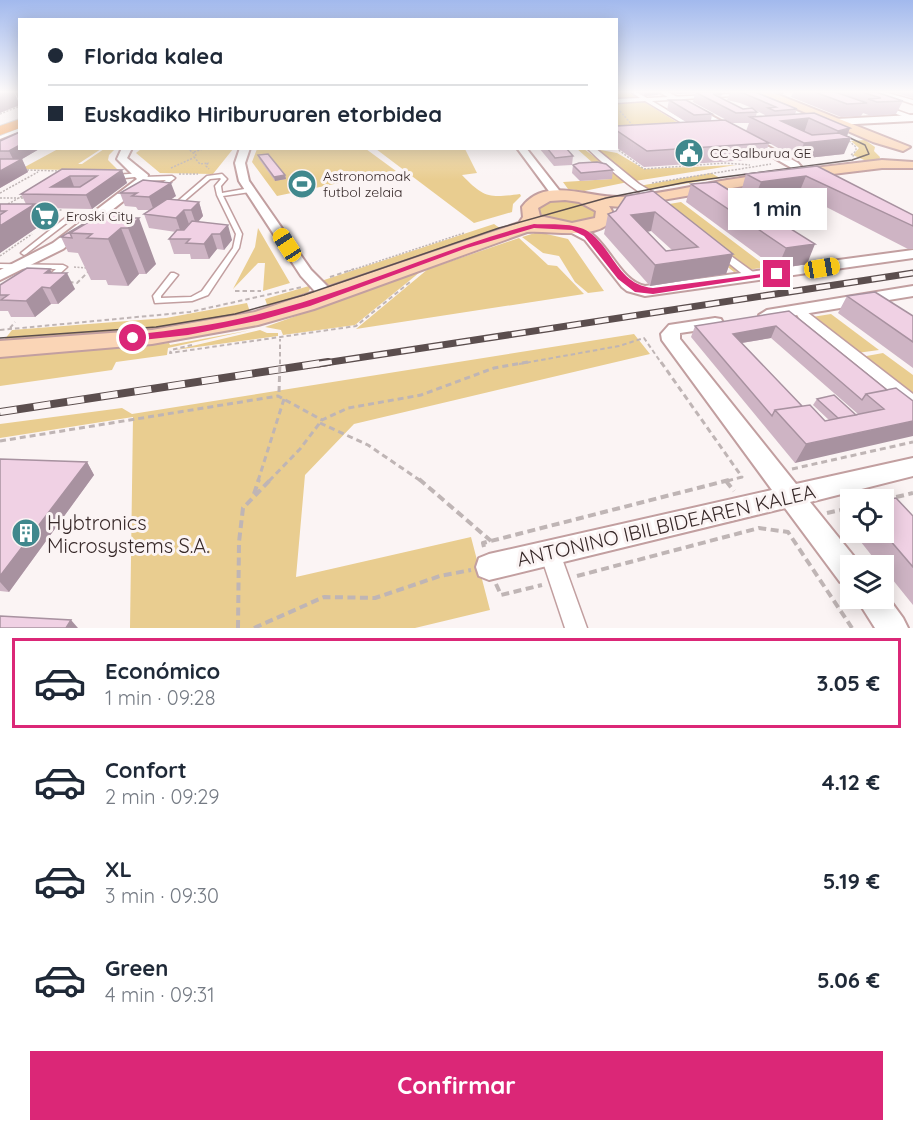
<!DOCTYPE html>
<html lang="es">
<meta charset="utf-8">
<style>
body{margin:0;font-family:Quicksand,sans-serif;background:#f6f6f7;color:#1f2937;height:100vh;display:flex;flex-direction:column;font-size:22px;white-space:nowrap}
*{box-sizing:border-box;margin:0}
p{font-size:20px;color:#747a83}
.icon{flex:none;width:33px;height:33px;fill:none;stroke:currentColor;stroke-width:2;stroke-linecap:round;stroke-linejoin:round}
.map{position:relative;height:628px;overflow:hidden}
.panel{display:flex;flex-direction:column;background:#fff;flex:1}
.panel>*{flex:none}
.hud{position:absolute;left:18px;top:18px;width:600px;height:132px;border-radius:0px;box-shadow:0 3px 15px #0003;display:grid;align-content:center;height:132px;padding:0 30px;background:#fff}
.tools{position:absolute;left:840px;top:489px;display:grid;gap:12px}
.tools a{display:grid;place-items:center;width:54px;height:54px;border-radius:0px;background:#fff;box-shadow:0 3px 15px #0003;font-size:30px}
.end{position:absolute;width:27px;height:27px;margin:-14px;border:8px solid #db2777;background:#fff;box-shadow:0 0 0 3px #fff}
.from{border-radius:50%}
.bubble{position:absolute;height:42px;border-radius:0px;background:#fff;box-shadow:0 3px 15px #0003;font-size:20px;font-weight:700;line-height:42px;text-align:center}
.car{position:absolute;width:18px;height:36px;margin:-18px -9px;border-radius:8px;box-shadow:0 0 4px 2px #0007;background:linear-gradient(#f5c518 24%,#345 0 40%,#f5c518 0 76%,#345 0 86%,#f5c518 0)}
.hud b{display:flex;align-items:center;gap:21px;height:57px;font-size:22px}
.hud b+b{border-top:2px solid #e0e1e3}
.hud i{width:15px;height:15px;background:#1f2937}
ul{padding:10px 0 0;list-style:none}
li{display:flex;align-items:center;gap:18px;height:90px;margin:0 12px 9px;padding:0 18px;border:3px solid transparent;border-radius:0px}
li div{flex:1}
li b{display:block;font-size:22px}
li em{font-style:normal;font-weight:700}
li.current{border-color:#db2777}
li>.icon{width:54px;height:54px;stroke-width:1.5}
.action{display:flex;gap:12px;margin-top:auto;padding:12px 30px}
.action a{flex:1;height:69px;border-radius:0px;background:#db2777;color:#fff;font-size:24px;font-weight:700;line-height:69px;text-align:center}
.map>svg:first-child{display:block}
.green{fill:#e9cd90}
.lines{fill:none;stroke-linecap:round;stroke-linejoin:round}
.service-casing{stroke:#c29fa0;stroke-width:3}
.pedestrian-casing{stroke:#c29fa0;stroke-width:3}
.minor-casing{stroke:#c29fa0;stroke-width:4}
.secondary-casing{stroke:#c29fa0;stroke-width:4}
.primary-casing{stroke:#d3d0d0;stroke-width:2}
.path-far3{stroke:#bfb5b5;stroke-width:1.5;stroke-dasharray:2 1.5;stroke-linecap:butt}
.path-far2{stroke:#bfb5b5;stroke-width:2;stroke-dasharray:4.5 3;stroke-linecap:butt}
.path-far1{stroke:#bfb5b5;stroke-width:3;stroke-dasharray:6 4;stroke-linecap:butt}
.path{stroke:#bfb5b5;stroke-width:4;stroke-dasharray:8 4.5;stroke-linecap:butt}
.service{fill:#fff;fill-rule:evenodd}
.pedestrian{fill:#fff;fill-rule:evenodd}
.minor{fill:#fff;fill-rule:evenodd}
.secondary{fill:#fad5b6;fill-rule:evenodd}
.primary{fill:#f5ac6d;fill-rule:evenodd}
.tram{stroke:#5b4e4e;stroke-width:1.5}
.rail-far1-casing{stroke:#5b4e4e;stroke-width:7}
.rail-casing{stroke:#5b4e4e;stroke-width:8}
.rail-far1{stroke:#fbf4f4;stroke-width:4.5;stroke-dasharray:14;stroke-linecap:butt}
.rail{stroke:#fbf4f4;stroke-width:6;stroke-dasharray:17;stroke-linecap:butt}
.path-bridge-far1{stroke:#bfb5b5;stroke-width:2;stroke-dasharray:4.5 3;stroke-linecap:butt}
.path-bridge{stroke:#bfb5b5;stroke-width:3;stroke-dasharray:6 4;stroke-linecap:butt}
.wall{fill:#ceb4c4;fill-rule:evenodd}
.shaded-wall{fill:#a892a0}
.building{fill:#f0d1e4;stroke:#a892a0;stroke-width:1.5;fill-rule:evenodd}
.route{fill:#db2777}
.labels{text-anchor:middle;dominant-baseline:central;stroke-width:6;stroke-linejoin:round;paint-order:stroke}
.far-poi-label{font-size:14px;fill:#372929;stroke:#fbf4f4;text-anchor:start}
.near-poi-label{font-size:20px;fill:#372929;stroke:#fbf4f4;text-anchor:start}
.near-street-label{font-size:20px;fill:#372929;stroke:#fbf4f4}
</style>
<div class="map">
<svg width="913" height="628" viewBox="0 0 913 628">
<rect width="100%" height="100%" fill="#fbf4f4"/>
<path class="green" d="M617 92H628L685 127 617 130Z
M865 140 875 147 874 151 880 157 879 161 873 164 853 155 859 148 851 141Z
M116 148 109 155 108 160 119 171 21 169 58 149H101L78 164H82L104 149Z
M576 148 584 149 628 182 584 191 568 189 563 182 611 179Z
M141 149V148L233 149 213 174 160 173 136 153Z
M257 149H366L396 171 277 196 252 162Z
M376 149H465L477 173 462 175C484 198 489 198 520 194L521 196 513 204 512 212 474 223Z
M595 149 617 153 644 169 736 165 635 181Z
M711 173 720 178 646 190 639 186Z
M558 199 582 201 597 210 595 218 577 224 539 214 540 204Z
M681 202 767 267 734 272 652 207Z
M494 224 504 231 341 283 328 285 321 281Z
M258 228 290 283 263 291 265 263H258L233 289 255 247Z
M538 232 568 239 604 291 588 293 575 282 559 256 543 253 522 237Z
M519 238 548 265 557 266 584 294 356 329 428 269Z
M420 272 355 325 283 335 281 330 265 327Z
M309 286 310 289 306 296 269 310 265 299Z
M247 303 251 315 187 328 1 344 12 330 166 318Z
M831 314 879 350 857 353 812 317Z
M251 330 168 348 167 355 116 362 112 370 0 386V358L169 343 170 345Z
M260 330 267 333H278V336L175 350Z
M634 334 650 354 354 424 305 475 296 577 471 537 490 610 415 628H130L133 417 0 438V424L122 408 132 414Z
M883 353 913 375V396L861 357Z"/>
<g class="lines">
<g class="service-casing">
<path id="service" d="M20 128V131L0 139V136Z
M143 173 145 174V176L114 179 111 177 114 175Z
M222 174 227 179 221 186 222 193 250 188 253 190 250 192 223 196 242 234 239 248 208 295 192 301 155 303 153 296 171 273H174L178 275 161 296V298L191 297 202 291 233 248 236 234 217 195 215 186 221 179 220 178 210 179 176 208 171 207 207 176Z
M172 176 175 178 174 179 157 191 155 190V188L166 180 143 181 140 179 143 177Z
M97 214 100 216 99 217 73 218 26 254 24 255 21 253 69 215Z
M0 264 63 265 67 267 54 279H51L47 277 56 269 0 268Z"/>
</g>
<g class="pedestrian-casing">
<path id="pedestrian" d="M631 92H636L647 98 773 92 782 93 652 101 694 126 695 127 692 129 645 101 616 103V99L640 98Z
M876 92H884L913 100V104Z
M882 105 913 116V120L880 108Z
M587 148H595L639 184 662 198V202C646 203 600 161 587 148Z
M720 248 753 272 754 274 753 276H745L716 253V249Z
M803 311 807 312 913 394V407L908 406 799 318 797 315Z
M550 544 557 547 560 553 587 628H565L540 553 543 547Z"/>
</g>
<g class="minor-casing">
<path id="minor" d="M659 92H668L798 163 805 171 802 176H794V171L790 167Z
M913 115V121L836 125 832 122 836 119Z
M122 148H132L127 158 148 175 146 183 63 249 0 280V270L53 243 137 179 117 159Z
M240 148H250L245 163 249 181 311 270 334 293 336 296 334 299H322L301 276 239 181 235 163Z
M517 148H526L562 194V198H554Z
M573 224C608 233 616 280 645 286L913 250V258L645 296 627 291 622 287 585 240 568 231V225Z
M913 286V296L767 320 759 315 767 310Z
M715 318 721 319 723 323 721 327 680 333V339L796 484 913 458V476L810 502 860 564 850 566V586L840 582 785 508 489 580 479 576 476 567 479 558 489 554 772 490 662 340 661 334 669 325Z
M884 592 903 618 908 628H875L856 598H884Z"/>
</g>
<g class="secondary-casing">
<path id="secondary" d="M758 92H771L910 147 903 151 873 142Z
M882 160 913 162V168H882L767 182 622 207 609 206 612 211V220C596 241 551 230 527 232L314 309 258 325 152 344 0 357V341L152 330 255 312 519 223 523 217 522 207C545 175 591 199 622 197 657 195 692 186 727 180 778 172 830 166 882 160ZM565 200 579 202 596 211 595 218 572 223 540 216 538 208 550 201Z"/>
</g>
<g class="primary-casing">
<path id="primary" d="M20 119V128L0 135V126Z"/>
</g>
<path class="path-far3" d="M620 111 634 127
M0 114 20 106
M849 141 856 147V151L851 155 854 156
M187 148 196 155 194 157 200 164 208 163 206 166 209 169
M616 148 644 169 725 163 750 165
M194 152 206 148
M171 168 193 158
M27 170 60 171
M179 174H198
M652 183 771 164
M0 193 38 172
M0 198H25
M8 204 24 195
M35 210H62
M0 256 32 234
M74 267 87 268
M349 271 464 233"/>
<path class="path-far2" d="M330 277 354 269
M69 282 77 283 89 271
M235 291H261
M10 328 15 322
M0 330 190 312 302 287
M192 345 171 350 170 353 356 326 410 282
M519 364 619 346 644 338 662 364"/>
<path class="path-far1" d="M661 362 742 477 727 481
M320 423 368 445 421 481
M0 441 278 396 322 420
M792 469 913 442
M258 481 284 399
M269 481 300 449 322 420 348 408 421 395 494 368 528 362"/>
<path class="path" d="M419 479 491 541
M726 481 734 491
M254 494 259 479
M844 499 850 506
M884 500 913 493
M827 513 850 508
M484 547 483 543 733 479
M577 576 759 528 788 532 852 628
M496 584 501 595 542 585
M238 628 239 542 243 508 271 479
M254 628 324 597 375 598 440 576 471 570"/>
<use href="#service" class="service"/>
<use href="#pedestrian" class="pedestrian"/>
<use href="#minor" class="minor"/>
<use href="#secondary" class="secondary"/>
<use href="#primary" class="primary"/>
<path class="tram" d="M0 338 156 327 235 314 304 295 499 228 606 198 687 182 852 160 869 154 865 145 831 129"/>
<g class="rail-far1-casing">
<path id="rail-far1" d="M318 364 913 273"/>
</g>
<g class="rail-casing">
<path id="rail" d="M0 412 328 362"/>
</g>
<use href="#rail-far1" class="rail-far1"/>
<use href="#rail" class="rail"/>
<path class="path-bridge-far1" d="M280 364V339"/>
<path class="path-bridge" d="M279 392 280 362"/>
</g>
<path class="wall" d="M637 92H659L658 95 644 96Z
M671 92H755L797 109 795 114 850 128 847 136 844 154 798 159 769 143 764 159 644 167 616 147V126L686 122 667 110 669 100 712 114 711 121 746 131 749 123H732L693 102 695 93 677 94ZM719 92H730L727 100 740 103 752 108 743 109 721 98 722 94ZM753 109 765 115V116H756L757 112Z
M793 92H876L903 101 896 114 871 116 863 113 861 116 841 117 791 97Z
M892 92H913V98Z
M0 141 20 148H41L22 159 28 172 0 188Z
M539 148H566L573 156 572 165 554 166Z
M258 155 285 175 286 179 275 181 259 159Z
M573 165 613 170 612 179 580 181 572 173Z
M817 166 913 215V249H908L799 193 754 199 741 192 746 174Z
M62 169 122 170 127 183 92 209 37 208 44 223 0 253V204H26L21 194Z
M143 180 176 196 171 199 199 202 203 216 198 222 232 240 224 250 217 249 209 259H191L190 254H174L169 239 176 232 149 228 144 214 149 210H138L136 207 125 206 120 193Z
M716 182 807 264 777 269 686 202 691 184Z
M626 196 733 254 726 274 650 286 604 234 608 214 616 211ZM651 231 672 250 666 251 647 232Z
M124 218 156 264 146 274H139L128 286 108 285 106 280H91L78 253 68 252 61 237 90 220Z
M52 273 75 289 58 304H51L35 317H11L8 311H0V285Z
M847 296 913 316V368L838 313Z
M789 311 887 390 913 401 795 463 691 337 695 326ZM771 338 858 414 856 415 817 399 813 405 829 420 825 421 802 406 742 343Z
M0 459 87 462 94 475 9 592 0 591Z
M850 514V529L845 522Z
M913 516V605L884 569V566H880L853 532H884Z"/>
<path class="shaded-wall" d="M0 92H14L20 105 0 113Z
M15 92H20V103Z
M645 92H659L658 95 644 96Z
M677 92H696H695V93L677 94Z
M809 118 804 133 781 121Z
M850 128 846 138H851L844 154 798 159 804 143 834 140 838 131Z
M20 145V148H41L17 162 22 159 28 172 0 188V171L15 163 9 151Z
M122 170 127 183 92 209 86 195Z
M285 175 286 179 275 181 274 177Z
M70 176 75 189 51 187Z
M806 176 799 193 754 199 761 182Z
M171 183 176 196 154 211 149 197Z
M199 202 203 216 196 224 191 210Z
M35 204 44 223 0 253V226Z
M184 210 189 224 181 233 176 218Z
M655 212 651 231 627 235 631 215Z
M122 214 128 228H121L139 274 128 286 108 239 118 218Z
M139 218 156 264 146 274 128 228Z
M228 225 232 240 224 250 220 234Z
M212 234 217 249 209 259 204 244Z
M815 244 807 264 777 269 786 248Z
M733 254 726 274 650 286 655 265Z
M50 269 56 282 67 273 75 289 58 304 50 288 45 273Z
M42 287 51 304 35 317 26 301Z
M776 326 771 338 729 345 733 334Z
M913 421V436L795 463 806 444Z
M87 462 94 475 9 592 0 582V576Z
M71 620 78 628H66Z"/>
<path class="building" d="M695 92H717L722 94H713L743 109 752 108 757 112 736 113Z
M736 92H755L797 109 775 111 768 108 776 107 743 93Z
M815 92H835L867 103 847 104Z
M862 92H876L903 101 877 102 868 99 881 98Z
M669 100H686L712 114 694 115Z
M814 113 850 128 838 131 809 118 781 121 812 135 839 133 851 138 804 143 750 117Z
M725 120 769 143 647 151 616 130V126Z
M20 132V145L9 151H0V141Z
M547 148H566L573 156 555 158Z
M268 154 285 175 274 177 258 155Z
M0 159H22L0 171Z
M597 162 606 164 613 170 581 173 573 165 579 163Z
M817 166 913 215V226L806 176 761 182 746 174Z
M62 169 122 170 86 195 21 194ZM70 176H97L80 187H51Z
M143 180 171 183 149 197 132 196 137 193H120Z
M716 182 815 244 786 248 691 184Z
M653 191 733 254 655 265 608 214 616 211 626 196ZM655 212 698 247 666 251 631 215Z
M167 199 199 202 191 210H184L176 218 144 214Z
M0 204H35L0 226V215L6 211H0Z
M102 214H122L118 218H139L128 228H121L108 239 87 238 92 234 70 233Z
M90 220H92L70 233 72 238 61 237Z
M192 221 228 225 220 234H212L204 244 186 243 190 239H169L177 230H184Z
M27 268 50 269 45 273H67L50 288 42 287 26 301 1 300 8 295H0V285Z
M875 292 913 316V342L847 296Z
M789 311 887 390 866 394 862 400 776 326 733 334 802 406 775 410 772 416 695 326Z
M896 388 913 401V421L806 444 775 410 810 405 825 421 884 409 866 394Z
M834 395 856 415 838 418 817 399Z
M0 459 87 462 0 576Z
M896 498 913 516V567L883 532 884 500Z
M0 616 71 620 66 628H0Z"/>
<linearGradient id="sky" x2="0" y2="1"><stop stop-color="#a2b9ed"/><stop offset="0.51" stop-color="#fdfafa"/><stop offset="1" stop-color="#fdfafa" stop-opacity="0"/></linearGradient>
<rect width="913" height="180" fill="url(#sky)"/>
<path class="route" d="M534 224C551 225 574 222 589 232 614 250 618 285 653 288L777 272 781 274 653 294 635 292 618 279 584 236 572 230 534 228 467 248 310 306 261 320 188 335 133 341 128 338 133 335C174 330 215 325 255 315 350 293 439 249 534 224Z"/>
<defs>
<g id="civic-disc" transform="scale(1.5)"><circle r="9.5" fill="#40888d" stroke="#fbf4f4"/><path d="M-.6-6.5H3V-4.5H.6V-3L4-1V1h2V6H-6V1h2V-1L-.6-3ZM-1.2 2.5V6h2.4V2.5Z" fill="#fff"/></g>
<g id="stadium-disc" transform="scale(1.5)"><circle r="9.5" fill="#40888d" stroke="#fbf4f4"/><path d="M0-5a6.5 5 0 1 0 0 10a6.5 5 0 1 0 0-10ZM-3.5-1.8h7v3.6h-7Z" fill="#fff"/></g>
<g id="supermarket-disc" transform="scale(1.5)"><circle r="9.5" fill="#40888d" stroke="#fbf4f4"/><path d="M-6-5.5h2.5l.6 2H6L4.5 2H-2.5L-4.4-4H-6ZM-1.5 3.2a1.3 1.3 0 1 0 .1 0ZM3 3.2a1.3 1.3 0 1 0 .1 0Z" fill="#fff"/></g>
<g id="building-disc" transform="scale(1.5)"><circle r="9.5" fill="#40888d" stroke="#fbf4f4"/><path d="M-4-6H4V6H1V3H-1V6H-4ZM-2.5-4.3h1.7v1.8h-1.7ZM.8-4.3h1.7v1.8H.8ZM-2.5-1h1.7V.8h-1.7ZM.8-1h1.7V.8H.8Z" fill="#fff"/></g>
</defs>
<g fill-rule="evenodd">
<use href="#civic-disc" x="689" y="153"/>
<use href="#stadium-disc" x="302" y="184"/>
<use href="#supermarket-disc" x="45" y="216"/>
<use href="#building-disc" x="26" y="533"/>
</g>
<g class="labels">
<g class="far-poi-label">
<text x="710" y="153">CC Salburua GE</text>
<text x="323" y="176">Astronomoak<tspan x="323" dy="16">futbol zelaia</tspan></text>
<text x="66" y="216">Eroski City</text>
</g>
<g class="near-poi-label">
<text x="47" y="522">Hybtronics<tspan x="47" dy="23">Microsystems S.A.</tspan></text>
</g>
<g class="near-street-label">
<text transform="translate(666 525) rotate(-13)">ANTONINO IBILBIDEAREN KALEA</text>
</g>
</g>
</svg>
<div class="tools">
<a><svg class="icon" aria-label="locate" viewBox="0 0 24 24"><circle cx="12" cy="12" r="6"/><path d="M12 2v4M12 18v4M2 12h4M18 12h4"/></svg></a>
<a><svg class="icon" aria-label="layers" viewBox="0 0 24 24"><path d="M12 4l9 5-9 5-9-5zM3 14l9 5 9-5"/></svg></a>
</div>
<i class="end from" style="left:133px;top:338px"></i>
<i class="end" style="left:777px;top:274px"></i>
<div class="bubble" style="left:728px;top:188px;width:99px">1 min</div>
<i class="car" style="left:287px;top:245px;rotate:327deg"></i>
<i class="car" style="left:822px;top:268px;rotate:81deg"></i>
<div class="hud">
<b><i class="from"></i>Florida kalea</b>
<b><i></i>Euskadiko Hiriburuaren etorbidea</b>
</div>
</div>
<section class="panel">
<ul>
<li class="current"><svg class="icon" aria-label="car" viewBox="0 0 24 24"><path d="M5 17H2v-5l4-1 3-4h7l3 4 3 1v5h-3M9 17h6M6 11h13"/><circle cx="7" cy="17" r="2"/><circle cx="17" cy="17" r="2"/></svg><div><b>Económico</b><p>1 min · 09:28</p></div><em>3.05 €</em></li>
<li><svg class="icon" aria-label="car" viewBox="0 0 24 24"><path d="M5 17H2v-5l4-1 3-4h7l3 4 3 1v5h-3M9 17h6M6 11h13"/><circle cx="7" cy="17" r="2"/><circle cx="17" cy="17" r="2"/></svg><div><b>Confort</b><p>2 min · 09:29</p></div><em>4.12 €</em></li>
<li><svg class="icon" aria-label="car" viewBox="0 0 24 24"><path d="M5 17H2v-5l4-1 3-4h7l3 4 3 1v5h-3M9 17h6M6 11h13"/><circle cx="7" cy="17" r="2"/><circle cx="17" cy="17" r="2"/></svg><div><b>XL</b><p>3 min · 09:30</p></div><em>5.19 €</em></li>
<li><svg class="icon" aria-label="car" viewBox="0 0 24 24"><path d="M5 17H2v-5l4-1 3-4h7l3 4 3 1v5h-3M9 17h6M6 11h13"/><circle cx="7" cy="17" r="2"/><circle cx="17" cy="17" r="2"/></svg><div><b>Green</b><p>4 min · 09:31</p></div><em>5.06 €</em></li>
</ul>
<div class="action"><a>Confirmar</a></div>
</section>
